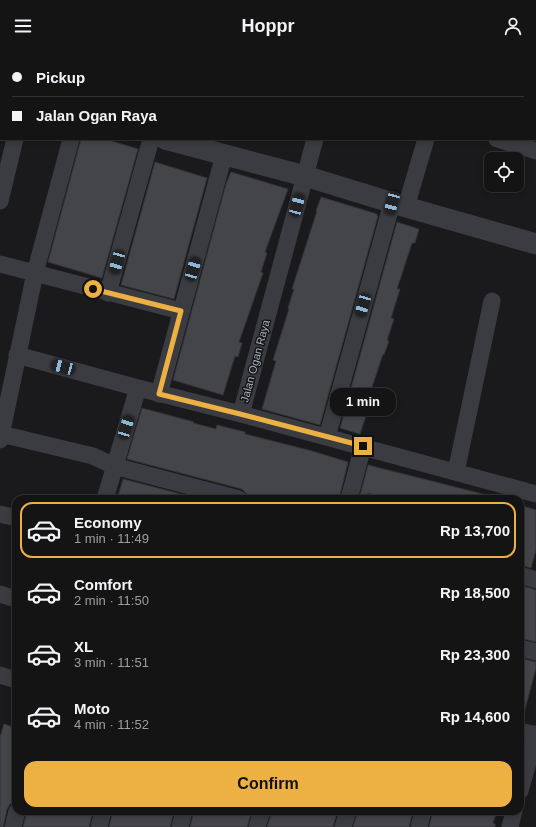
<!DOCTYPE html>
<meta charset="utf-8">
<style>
body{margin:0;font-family:Arial,sans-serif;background:#1d1d1e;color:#f1f3f6;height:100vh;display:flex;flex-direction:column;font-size:15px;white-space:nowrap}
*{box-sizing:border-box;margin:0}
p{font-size:13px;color:#9d9ea0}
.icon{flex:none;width:22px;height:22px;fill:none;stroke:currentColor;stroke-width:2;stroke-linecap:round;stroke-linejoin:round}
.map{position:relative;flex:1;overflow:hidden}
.sheet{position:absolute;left:12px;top:443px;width:512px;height:320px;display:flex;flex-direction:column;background:#141415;border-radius:12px;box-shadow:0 2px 6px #0003,0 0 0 1px #333334}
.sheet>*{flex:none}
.banner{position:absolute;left:0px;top:0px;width:536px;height:88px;box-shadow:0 2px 6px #0003,0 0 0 1px #333334;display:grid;align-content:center;height:88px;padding:0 12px;background:#141415}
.buttons{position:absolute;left:484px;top:100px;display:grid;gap:8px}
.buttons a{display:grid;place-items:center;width:40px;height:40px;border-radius:8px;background:#141415;box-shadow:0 2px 6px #0003,0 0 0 1px #333334;font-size:20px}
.end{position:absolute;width:18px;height:18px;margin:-9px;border:5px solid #edb042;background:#111;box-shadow:0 0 0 2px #111}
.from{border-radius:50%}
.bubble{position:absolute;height:28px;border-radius:12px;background:#141415;box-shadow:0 2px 6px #0003,0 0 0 1px #333334;font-size:13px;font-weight:600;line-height:28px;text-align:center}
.car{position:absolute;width:12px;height:24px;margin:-12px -6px;border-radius:5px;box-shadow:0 0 3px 1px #0007;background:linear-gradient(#222 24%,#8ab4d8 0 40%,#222 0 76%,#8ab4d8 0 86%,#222 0)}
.banner b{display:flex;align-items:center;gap:14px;height:38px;font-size:15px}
.banner b+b{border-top:1px solid #333334}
.banner i{width:10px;height:10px;background:#f1f3f6}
ul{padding:7px 0 0;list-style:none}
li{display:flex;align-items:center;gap:12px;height:56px;margin:0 8px 6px;padding:0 4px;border:2px solid transparent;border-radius:12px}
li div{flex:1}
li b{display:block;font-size:15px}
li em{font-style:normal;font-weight:600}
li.current{border-color:#edb042}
li>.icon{width:36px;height:36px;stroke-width:1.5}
.action{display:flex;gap:8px;margin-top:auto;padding:8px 12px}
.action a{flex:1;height:46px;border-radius:12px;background:#edb042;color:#111;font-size:16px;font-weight:600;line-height:46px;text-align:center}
header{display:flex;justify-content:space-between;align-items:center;height:52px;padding:0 12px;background:#141415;font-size:18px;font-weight:600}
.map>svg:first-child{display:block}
.building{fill:#444549;stroke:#343438}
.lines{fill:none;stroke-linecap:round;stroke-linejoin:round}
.minor{stroke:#3b3c41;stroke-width:17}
.tertiary{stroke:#3b3c41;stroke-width:21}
.route{stroke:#edb042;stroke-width:5}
.labels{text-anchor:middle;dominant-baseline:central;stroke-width:3;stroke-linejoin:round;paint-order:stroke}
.street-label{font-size:11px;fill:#adb2bb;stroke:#151517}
</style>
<header><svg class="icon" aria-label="menu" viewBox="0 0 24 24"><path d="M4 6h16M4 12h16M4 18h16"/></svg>Hoppr<svg class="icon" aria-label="person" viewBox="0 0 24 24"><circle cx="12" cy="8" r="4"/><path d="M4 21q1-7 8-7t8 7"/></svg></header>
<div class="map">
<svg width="536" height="775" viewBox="0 0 536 775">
<rect width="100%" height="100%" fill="#1a1a1c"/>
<path class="building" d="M81 87H105L138 97 102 226 48 210Z
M155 110 207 126 174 247 121 233Z
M231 120 288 137 265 200 267 201 261 220 263 221 239 290 242 291 238 305 235 304 223 343 173 328 226 132Z
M321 145 377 162V164H378L320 373 262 357 276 309 273 308 289 257 288 256 294 237H292L317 159H316Z
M397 170 419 177 415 191H412L397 237H400L391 266 394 267 387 288 389 289 384 303 383 302 370 341 373 342 360 382 340 376Z
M142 356 194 370 193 371 216 377 217 373 245 380V382L312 399 348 410 339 447H269L247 442 242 437 127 407Z
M368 413 487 443 486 447H390L368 441 367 447H359Z
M123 427 200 447H117Z
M520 453 536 458V498L531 516 520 513Z
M520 533 536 538V590L520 586Z
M520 606 536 610V616L524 661 520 660Z
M4 672 16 676V741L13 750 10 752 7 757 3 775H0V685Z
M27 759H93L89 775H23Z
M113 759H174L170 775H109Z
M194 759H252L247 775H190Z
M272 759H333L337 760 333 775H267Z
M358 759H413L409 775H353Z
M433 759H453L466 763 468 759H497L493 771 495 772V775H429Z"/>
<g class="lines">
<path class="minor" d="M250 1 251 0
M338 1V0
M432 1V0
M512 1V0
M315 87 241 362 536 442
M497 87 536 99
M0 149 15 87
M406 155 426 87
M0 212 181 259
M108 241 151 87
M17 303 138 336
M159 342 224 103
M1 382 93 404 114 414 239 447
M327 385 392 151
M0 388 35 221 71 87
M456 420 492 249
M105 447 138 336 241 362
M349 447 363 394
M0 462 16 466
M520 523 536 528
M0 542 16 547
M520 596 536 600
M0 623 16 628
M520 679 536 683
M520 739 536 682
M13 775 17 759
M99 775 103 759
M180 775 184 759
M257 775 262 759
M343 775 348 759
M419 775 423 759
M510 775 514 759"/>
<path class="tertiary" d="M29 0 30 1
M165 87 305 124 406 155 536 192"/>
</g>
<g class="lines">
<path class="route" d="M93 237 181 259 159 342 240 362 363 394"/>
</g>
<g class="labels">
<g class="street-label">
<text transform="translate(255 309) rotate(-75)">Jalan Ogan Raya</text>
</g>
</g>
</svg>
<div class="buttons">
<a><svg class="icon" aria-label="locate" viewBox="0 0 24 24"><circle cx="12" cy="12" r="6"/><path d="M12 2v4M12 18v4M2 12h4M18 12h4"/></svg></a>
</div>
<i class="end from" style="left:93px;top:237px"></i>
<i class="end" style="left:363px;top:394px"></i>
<div class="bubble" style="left:330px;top:336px;width:66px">1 min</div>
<i class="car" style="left:392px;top:151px;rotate:195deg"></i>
<i class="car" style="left:297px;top:153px;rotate:15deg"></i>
<i class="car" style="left:117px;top:210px;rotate:196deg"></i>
<i class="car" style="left:193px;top:217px;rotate:16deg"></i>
<i class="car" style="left:363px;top:253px;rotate:196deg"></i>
<i class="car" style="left:63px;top:315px;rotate:285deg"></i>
<i class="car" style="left:126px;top:375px;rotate:17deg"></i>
<div class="banner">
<b><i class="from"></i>Pickup</b>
<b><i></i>Jalan Ogan Raya</b>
</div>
<section class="sheet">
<ul>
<li class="current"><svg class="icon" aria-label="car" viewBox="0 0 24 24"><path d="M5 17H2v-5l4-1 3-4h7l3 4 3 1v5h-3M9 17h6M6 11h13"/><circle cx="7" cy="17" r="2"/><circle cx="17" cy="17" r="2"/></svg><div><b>Economy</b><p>1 min · 11:49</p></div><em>Rp 13,700</em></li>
<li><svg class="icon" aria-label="car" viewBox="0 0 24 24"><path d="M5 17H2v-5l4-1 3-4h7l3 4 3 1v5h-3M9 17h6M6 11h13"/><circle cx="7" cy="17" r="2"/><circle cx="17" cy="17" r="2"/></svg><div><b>Comfort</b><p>2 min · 11:50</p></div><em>Rp 18,500</em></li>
<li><svg class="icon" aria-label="car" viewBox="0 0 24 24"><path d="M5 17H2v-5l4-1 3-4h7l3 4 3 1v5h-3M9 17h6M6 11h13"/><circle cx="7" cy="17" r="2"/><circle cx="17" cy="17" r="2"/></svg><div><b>XL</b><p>3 min · 11:51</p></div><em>Rp 23,300</em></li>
<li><svg class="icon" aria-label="car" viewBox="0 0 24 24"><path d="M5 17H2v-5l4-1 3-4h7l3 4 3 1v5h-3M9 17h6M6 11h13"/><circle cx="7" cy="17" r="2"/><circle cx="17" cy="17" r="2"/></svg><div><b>Moto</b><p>4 min · 11:52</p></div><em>Rp 14,600</em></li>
</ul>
<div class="action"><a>Confirm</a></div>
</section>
</div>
